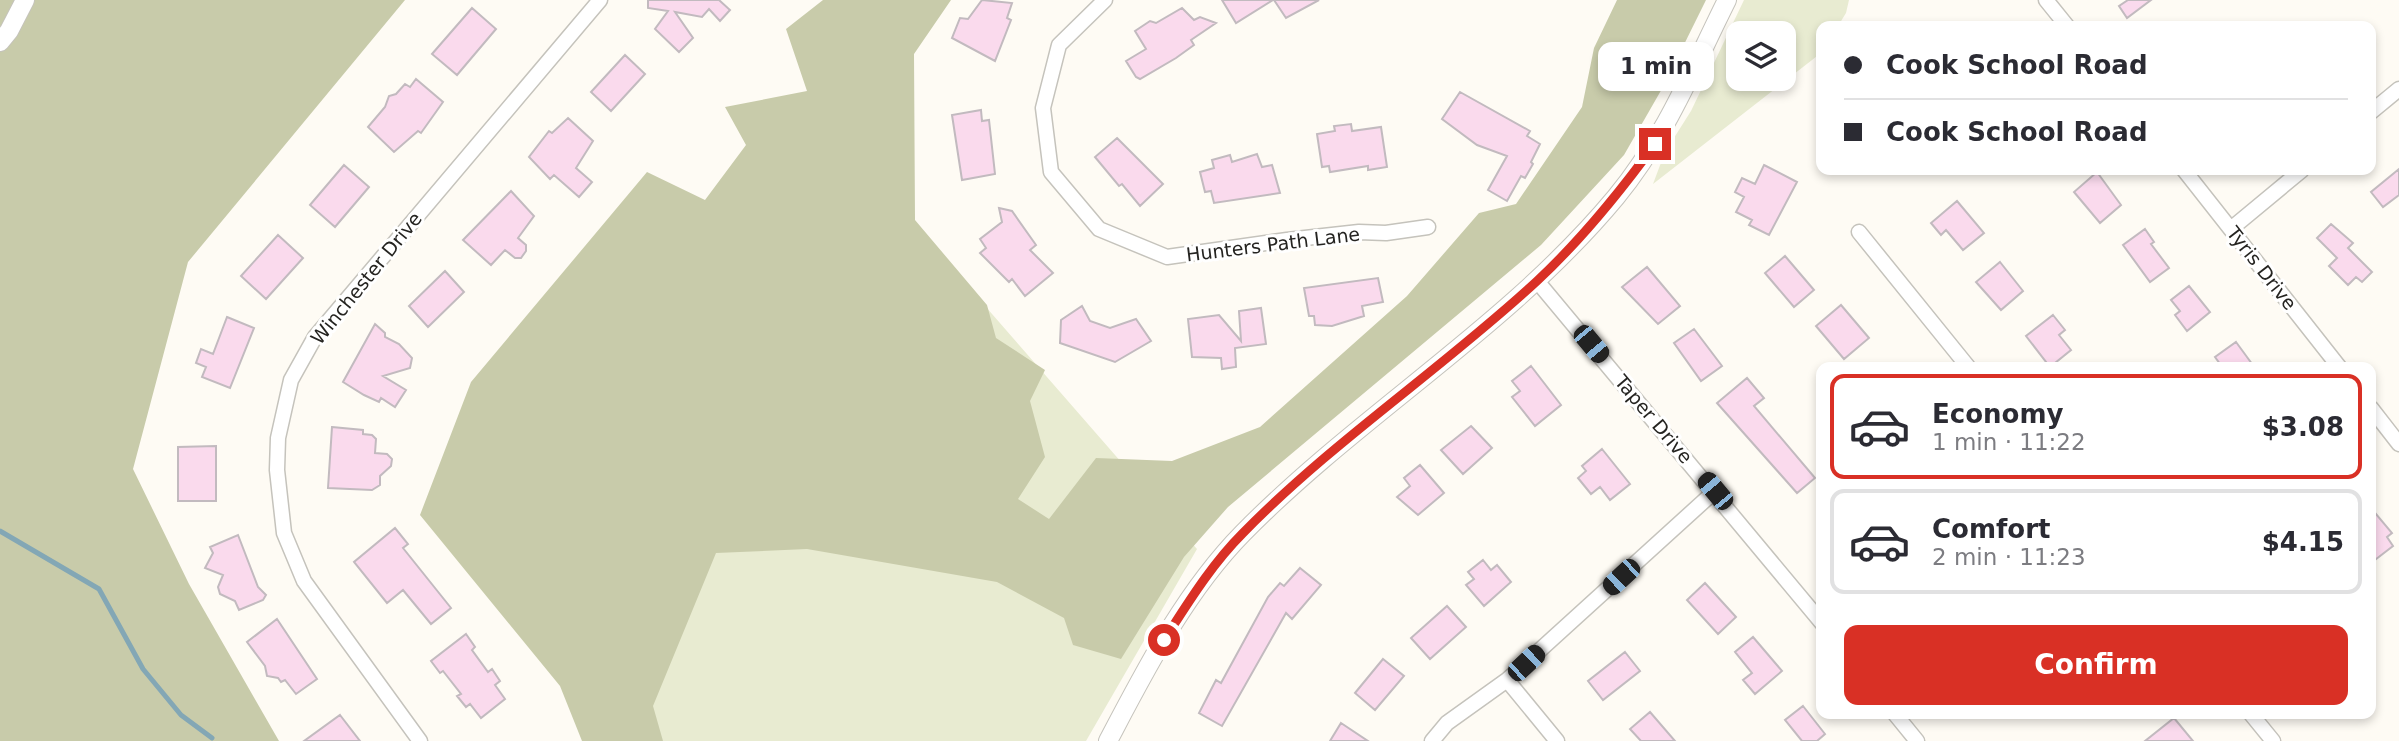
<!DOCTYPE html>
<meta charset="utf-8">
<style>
body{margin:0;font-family:"DejaVu Sans",sans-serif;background:#f2f2f3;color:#2b2b33;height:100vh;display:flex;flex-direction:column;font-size:26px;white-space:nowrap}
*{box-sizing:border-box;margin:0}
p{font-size:23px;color:#7c7c81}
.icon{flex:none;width:38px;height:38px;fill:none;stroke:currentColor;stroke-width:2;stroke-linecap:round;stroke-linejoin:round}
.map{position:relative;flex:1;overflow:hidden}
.side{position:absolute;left:1816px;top:362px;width:560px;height:357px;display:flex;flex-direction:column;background:#fff;border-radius:14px;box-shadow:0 4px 10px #0003}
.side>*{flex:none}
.hud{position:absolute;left:1816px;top:21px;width:560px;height:154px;border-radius:14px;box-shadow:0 4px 10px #0003;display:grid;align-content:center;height:154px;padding:0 28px;background:#fff}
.buttons{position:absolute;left:1726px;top:21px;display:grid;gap:14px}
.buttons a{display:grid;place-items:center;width:70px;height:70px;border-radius:14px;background:#fff;box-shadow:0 4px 10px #0003;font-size:35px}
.end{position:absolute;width:32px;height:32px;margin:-16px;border:9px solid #d93025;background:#fff;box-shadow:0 0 0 4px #fff}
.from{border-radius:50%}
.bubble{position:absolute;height:49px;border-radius:14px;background:#fff;box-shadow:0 4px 10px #0003;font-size:23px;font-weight:600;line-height:49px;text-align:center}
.car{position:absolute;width:21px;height:42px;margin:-21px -10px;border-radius:9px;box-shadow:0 0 5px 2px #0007;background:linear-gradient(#222 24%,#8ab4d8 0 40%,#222 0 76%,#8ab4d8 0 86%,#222 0)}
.hud b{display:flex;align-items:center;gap:24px;height:66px;font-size:26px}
.hud b+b{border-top:2px solid #e1e1e2}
.hud i{width:18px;height:18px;background:#2b2b33}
ul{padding:12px 0 0;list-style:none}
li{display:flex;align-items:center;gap:21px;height:105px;margin:0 14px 10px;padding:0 14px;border:4px solid #e1e1e2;border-radius:14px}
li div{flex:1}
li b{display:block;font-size:26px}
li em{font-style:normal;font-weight:600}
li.selected{border-color:#d93025}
li>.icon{width:63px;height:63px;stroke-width:1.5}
.button{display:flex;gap:14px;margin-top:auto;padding:14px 28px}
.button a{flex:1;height:80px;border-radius:14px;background:#d93025;color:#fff;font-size:28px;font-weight:600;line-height:80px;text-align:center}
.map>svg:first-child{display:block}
.green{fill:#e8ebd1;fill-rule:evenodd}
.forest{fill:#c8cbaa}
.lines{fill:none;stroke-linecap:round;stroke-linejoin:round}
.stream{stroke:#83a7b5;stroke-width:5}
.building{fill:#fadaed;stroke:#c2babf;stroke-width:2}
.minor-casing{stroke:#c5c3bc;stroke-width:17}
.tertiary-casing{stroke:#c5c3bc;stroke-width:20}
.minor{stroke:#fff;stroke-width:14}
.tertiary{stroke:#fff;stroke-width:18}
.route{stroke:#d93025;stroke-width:9}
.labels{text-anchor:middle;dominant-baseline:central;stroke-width:6;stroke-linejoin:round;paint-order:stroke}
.street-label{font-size:19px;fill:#252421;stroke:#fff}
</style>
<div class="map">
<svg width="2399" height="741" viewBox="0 0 2399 741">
<rect width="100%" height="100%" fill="#fefbf4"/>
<path class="green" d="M1744 0H1849L1846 13 1838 26H1822L1821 53 1653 184 1665 152 1691 111ZM1738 33H1783V79H1738Z
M822 119 1197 549 1086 741H623Z"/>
<path class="forest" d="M0 0H405L188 262 133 469 189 584 279 741H0Z
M823 0H951L914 54 915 220 987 305 996 338 1045 370 1030 401 1045 457 1018 499 1049 519 1096 458 1172 461 1260 427 1407 296 1479 213 1516 204 1582 107 1594 48 1617 0H1706L1663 87 1624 155 1541 245 1228 507 1184 557 1121 659 1073 645 1064 618 997 582 807 549 716 553 653 706 663 741H582L560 686 420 515 471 382 647 172 705 200 746 145 725 107 807 91 786 29Z"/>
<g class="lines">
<path class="stream" d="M0 531 99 589 143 669 181 715 212 738"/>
</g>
<path class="building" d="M648 0H719L730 10 720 21 709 9 702 17 675 12 693 38 679 52 655 29 668 11 648 8Z
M982 0 1012 3 1007 18 1011 20 995 61 952 38 960 18 968 19Z
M1222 0H1273L1236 23Z
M1274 0H1319L1286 18Z
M2128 0H2151L2127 18 2119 6Z
M472 8 496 29 457 75 432 54Z
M1182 8 1194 20 1200 17 1216 23 1191 40 1194 45 1176 58 1140 79 1136 77 1126 61 1146 49 1135 31 1150 21 1156 23Z
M625 55 645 74 611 111 591 92Z
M416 79 443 102 421 133 418 131 394 152 368 127 385 107 389 96 396 94 405 84 410 87Z
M1460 92 1530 131 1527 136 1540 144 1531 162 1533 164 1525 178 1521 176 1507 201 1488 190 1507 156 1477 145 1442 119Z
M981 110 982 121 989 120 995 174 962 180 952 115Z
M568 118 593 141 576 168 592 182 579 197 554 175 550 179 529 157 549 131 552 133Z
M1351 124 1352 131 1381 127 1387 167 1368 170V166L1330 172 1329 166 1322 167 1317 134 1335 131 1334 126Z
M1117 138 1163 184 1140 206 1122 184 1119 186 1095 157Z
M1257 154 1262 167 1272 165 1280 193 1214 203 1211 191 1205 192 1200 172 1214 168 1212 160 1230 155 1232 162Z
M344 165 369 187 335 227 310 205Z
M1764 165 1797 182 1769 235 1749 225 1752 220 1736 212 1744 197 1735 192 1742 178 1755 184Z
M2399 169V195L2383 207 2371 192Z
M2097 172 2121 205 2100 223 2074 192Z
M511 191 534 216 518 238 526 245V251L521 258H515L505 250 491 265 463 240Z
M1957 201 1984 233 1963 250 1946 230 1941 235 1931 223Z
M999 208 1012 211 1036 245 1030 250 1053 273 1025 296 1012 279 1009 282 980 253 986 248 980 239 1002 222Z
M2331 224 2353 243 2348 248 2372 272 2362 282 2356 277 2348 285 2329 266 2337 258 2317 238Z
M2145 229 2154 242 2151 244 2169 268 2150 282 2123 245Z
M278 235 303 258 266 299 241 276Z
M1785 256 1814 290 1794 307 1765 273Z
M2000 262 2023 291 2001 310 1976 282Z
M1647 267 1680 306 1658 324 1622 287Z
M445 271 464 292 428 327 409 306Z
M1378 278 1383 302 1362 306 1364 316 1332 326 1315 325 1314 316H1309L1304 288Z
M2189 286 2210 312 2187 331 2175 315 2180 311 2171 300Z
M1841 305 1869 338 1844 359 1816 326Z
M1082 306 1090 321 1110 328 1136 319 1151 341 1115 362 1060 343 1061 320Z
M1261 308 1266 344 1235 348 1236 367 1222 369 1221 358 1192 357 1188 319 1219 315 1241 341 1239 311Z
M2053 315 2065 330 2059 335 2071 350 2050 367 2026 336Z
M227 317 254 328 230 388 202 377 206 367 196 363 201 349 213 354Z
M375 324 385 333V337L399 344 412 358 410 368 383 376 406 390 395 407 381 398 379 402 364 395 343 382Z
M1694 329 1722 366 1701 381 1674 343Z
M2236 342 2255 368H2223L2215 357Z
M1531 366 1561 405 1535 426 1512 397 1520 391 1512 381Z
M1747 378 1764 398 1754 406 1815 478 1797 493 1717 403Z
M1471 426 1492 448 1463 474 1441 450Z
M332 427 363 430V434L372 435 376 439 375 453 387 454 392 459 391 466 380 476V485L372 490 328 488Z
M216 446V501H178V447Z
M1602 449 1630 484 1610 500 1600 487 1591 494 1578 478 1586 471 1582 466Z
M1420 465 1444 493 1418 515 1397 497 1410 486 1404 478Z
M2371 508 2392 533 2387 537 2393 546 2371 563Z
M395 528 408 544 403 548 451 608 431 624 403 590 387 603 354 562Z
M238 535 258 587 266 595 263 600 239 610 235 601 220 594 218 587 223 575 205 568 213 553 210 547Z
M1483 560 1491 570 1497 565 1511 582 1484 606 1466 585 1474 579 1468 572Z
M1300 568 1321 585 1292 619 1286 613 1222 726 1199 713 1216 680 1221 683 1268 597 1280 583 1284 586Z
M1705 583 1736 617 1718 634 1687 600Z
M1447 606 1466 627 1430 659 1411 638Z
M277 619 317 679 296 694 285 680 281 682 278 678 267 676 265 666 247 642Z
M466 634 475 647 472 650 488 672 492 669 500 681 495 685 505 699 481 718 470 704 466 707 457 696 461 694 443 671 440 673 431 661Z
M1753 637 1782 671 1755 694 1743 680 1752 673 1735 652Z
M1625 652 1640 671 1603 700 1588 681Z
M1383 659 1404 676 1375 710 1355 693Z
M1803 706 1825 734 1817 741H1802L1785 720Z
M1650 712 1675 741H1641L1630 729Z
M340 715 360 741H304Z
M2174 718 2193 741H2145Z
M1341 723 1368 741H1330Z"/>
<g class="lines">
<g class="minor-casing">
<path id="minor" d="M1105 0 1059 45 1043 108 1051 172 1099 229 1167 257 1287 240 1359 232 1386 233 1428 227
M2046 0 2067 26
M2371 112 2399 89
M2184 170 2340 368
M2232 228 2302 170
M1859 232 1969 368
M1537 281 1822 623
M2371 408 2399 444
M1507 680 1557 741
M1895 714 1917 741
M2251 714 2273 741
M420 741 304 581 284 533 277 470 278 438 291 380 315 337 600 0
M1432 741 1447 723 1507 680 1715 491"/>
</g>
<g class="tertiary-casing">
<path id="tertiary" d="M0 42 9 31 25 0
M1108 741C1146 669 1185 592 1243 533 1360 414 1508 327 1616 197 1665 138 1693 68 1727 0"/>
</g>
<use href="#minor" class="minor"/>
<use href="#tertiary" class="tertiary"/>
</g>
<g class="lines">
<path class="route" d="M1164 640C1188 603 1211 565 1243 533 1333 441 1442 369 1537 281 1581 240 1620 192 1655 144"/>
</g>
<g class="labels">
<g class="street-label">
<text transform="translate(1273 244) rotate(-7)">Hunters Path Lane</text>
<text transform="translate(2262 268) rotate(52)">Tyris Drive</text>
<text transform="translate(366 278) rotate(-51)">Winchester Drive</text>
<text transform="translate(1654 419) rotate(50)">Taper Drive</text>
</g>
</g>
</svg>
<div class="buttons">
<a><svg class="icon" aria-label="layers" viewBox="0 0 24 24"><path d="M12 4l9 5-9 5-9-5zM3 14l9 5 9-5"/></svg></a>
</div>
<i class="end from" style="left:1164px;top:640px"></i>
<i class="end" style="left:1655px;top:144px"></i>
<div class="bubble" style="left:1598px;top:42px;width:116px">1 min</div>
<i class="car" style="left:1591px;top:344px;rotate:140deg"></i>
<i class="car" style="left:1715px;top:491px;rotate:320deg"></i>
<i class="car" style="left:1621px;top:577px;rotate:227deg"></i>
<i class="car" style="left:1526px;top:663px;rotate:47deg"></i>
<div class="hud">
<b><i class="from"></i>Cook School Road</b>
<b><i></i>Cook School Road</b>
</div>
<section class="side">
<ul>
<li class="selected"><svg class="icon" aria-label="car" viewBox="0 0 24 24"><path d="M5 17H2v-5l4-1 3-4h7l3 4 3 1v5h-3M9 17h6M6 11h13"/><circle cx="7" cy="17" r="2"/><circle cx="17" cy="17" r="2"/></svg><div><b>Economy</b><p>1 min · 11:22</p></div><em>$3.08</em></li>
<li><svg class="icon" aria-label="car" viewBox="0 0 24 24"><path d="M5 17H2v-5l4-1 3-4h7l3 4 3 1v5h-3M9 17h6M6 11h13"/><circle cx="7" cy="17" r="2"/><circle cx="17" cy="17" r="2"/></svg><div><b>Comfort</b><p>2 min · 11:23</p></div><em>$4.15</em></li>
</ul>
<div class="button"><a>Confirm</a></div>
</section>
</div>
